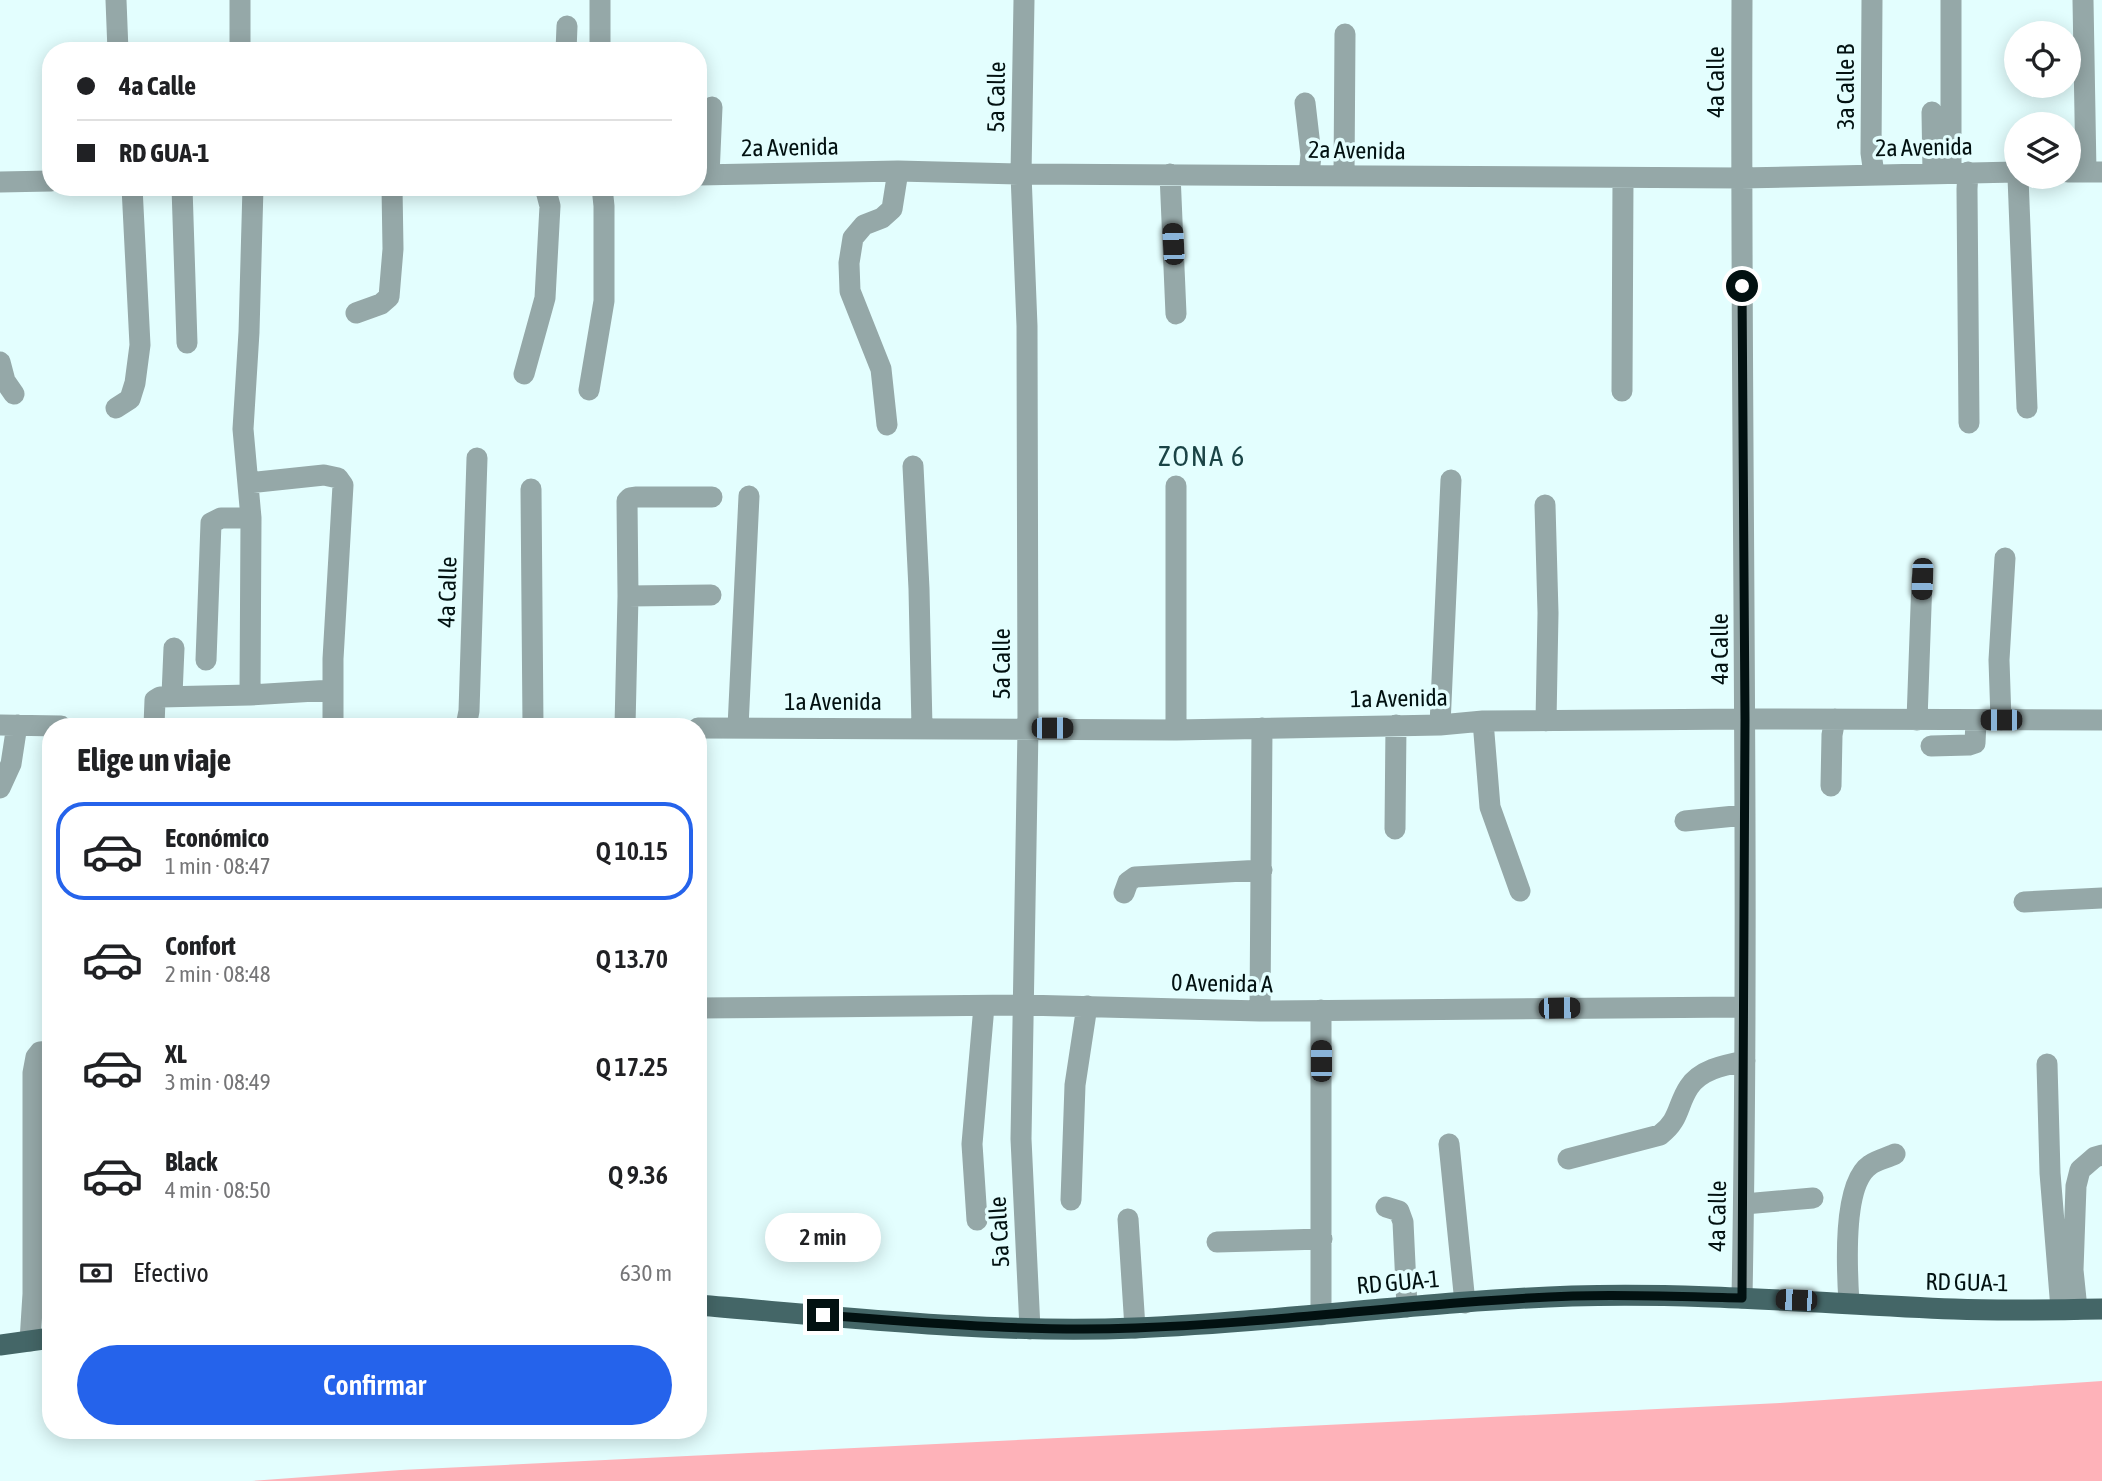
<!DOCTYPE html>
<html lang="es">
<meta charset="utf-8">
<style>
body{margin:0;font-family:"Asap Condensed",sans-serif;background:#f6f6f6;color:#202124;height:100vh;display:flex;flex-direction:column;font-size:26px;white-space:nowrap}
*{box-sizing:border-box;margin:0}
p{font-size:23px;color:#757577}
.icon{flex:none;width:38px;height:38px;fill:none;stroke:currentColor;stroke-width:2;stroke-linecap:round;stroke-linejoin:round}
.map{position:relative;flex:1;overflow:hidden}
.drawer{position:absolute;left:42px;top:718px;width:665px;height:721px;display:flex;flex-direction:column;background:#fff;border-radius:28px;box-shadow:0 4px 18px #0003}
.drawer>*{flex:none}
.top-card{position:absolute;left:42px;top:42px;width:665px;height:154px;border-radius:28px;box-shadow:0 4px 18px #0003;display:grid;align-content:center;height:154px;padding:0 35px;background:#fff}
.controls{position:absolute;left:2004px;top:21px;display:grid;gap:14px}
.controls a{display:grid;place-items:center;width:77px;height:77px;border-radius:50%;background:#fff;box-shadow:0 4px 18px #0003;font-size:35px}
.end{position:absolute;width:32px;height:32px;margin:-16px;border:9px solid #021111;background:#fff;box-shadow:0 0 0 4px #fff}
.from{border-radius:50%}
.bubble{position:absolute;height:49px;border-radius:24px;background:#fff;box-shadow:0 4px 18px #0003;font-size:23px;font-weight:600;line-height:49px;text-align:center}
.car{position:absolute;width:21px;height:42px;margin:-21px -10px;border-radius:9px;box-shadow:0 0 5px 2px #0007;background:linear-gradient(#222 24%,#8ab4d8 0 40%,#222 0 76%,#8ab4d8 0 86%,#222 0)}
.top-card b{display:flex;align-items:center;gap:24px;height:66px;font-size:26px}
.top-card b+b{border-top:2px solid #e0e0e0}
.top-card i{width:18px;height:18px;background:#202124}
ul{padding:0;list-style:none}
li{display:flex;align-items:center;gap:21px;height:98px;margin:0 14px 10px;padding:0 21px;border:4px solid transparent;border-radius:28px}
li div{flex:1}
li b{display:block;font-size:26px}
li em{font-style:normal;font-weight:600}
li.active{border-color:#2563eb}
li>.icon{width:63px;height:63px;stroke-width:1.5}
h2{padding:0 35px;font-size:32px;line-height:84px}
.pay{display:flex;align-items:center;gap:18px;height:77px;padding:0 35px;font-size:26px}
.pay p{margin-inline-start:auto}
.primary-button{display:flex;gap:14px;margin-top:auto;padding:14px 35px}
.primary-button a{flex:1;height:80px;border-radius:42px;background:#2563eb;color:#fff;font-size:28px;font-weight:600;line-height:80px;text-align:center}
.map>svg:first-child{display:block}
.forest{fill:#feb2b9}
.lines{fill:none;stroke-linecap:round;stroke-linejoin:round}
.minor{stroke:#95a8a8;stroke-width:21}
.major{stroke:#446667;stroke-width:21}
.route{stroke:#021111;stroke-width:9}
.labels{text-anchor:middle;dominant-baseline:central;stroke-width:7;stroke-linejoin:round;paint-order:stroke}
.street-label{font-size:24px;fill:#021111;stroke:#e3fefe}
.quarter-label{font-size:28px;letter-spacing:2px;fill:#1a4446;stroke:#e3fefe}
</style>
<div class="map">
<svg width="2102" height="1481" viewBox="0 0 2102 1481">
<rect width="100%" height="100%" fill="#e3fefe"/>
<path class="forest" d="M2102 1381V1481H252L401 1470 1780 1403Z"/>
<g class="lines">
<path class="minor" d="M116 0 118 51
M240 0V51
M600 0V51
M1024 0 1021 174 1027 326 1028 728 1021 1139 1030 1329
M1742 0C1740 433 1750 866 1742 1298
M1872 0 1871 153 1874 174
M2083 0 2086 172
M566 51 567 26
M1305 103 1311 155 1309 175
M1932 112 1933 173
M1968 172 1967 189 1969 423
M2068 172H2102
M1951 173V0
M1170 174 1176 314
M698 175 898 171 1021 174 1741 178 2016 172
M709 175 712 107
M1344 176 1345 34
M2018 177 2027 408
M0 182 51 181
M182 187 187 343
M356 313 381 304 389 297 393 249 392 187
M0 362 5 381 14 394
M524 374 545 298 550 206 545 187
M589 390 604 301V206L602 187
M1622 391 1623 178
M116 408 130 399 135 383 140 345 132 187
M887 425 881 369 850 291 849 263 853 238 864 225 882 218 892 209 898 171
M913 466 919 589 922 728
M248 483 324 475 338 478 343 485 333 659V726
M531 489 533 726
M1545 505 1548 613 1546 721
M628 596 711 595
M206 660 211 523 221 518H251
M172 695 174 648
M250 695 251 518 243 429 249 332 253 187
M1917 720 1922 579
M2001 720 1999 660 2005 558
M1483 721 1490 807 1520 891
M0 725 61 726
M1440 725 1451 480
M154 726 155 700 160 697 250 695 332 690
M466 726 469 711 477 458
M625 726 628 596 627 501 630 498 637 497H712
M738 727 749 496
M698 728 1176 730 1440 725 1483 721 1746 719 2102 720
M1176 730V486
M1931 746 1969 745 1975 743 1976 721
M1831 786 1832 735 1835 719
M0 788 11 764 17 725
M1685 821 1745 815
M1395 829 1396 725
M1124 893 1128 882 1135 877 1262 870
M2024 902 2102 898
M698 1008 1023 1005 1260 1011 1744 1007
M1260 1011 1262 728
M2047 1064 2050 1173 2061 1309
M1449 1144 1465 1303
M1568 1159 1660 1135C1680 1120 1677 1105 1689 1087 1701 1069 1725 1065 1745 1061
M1071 1200 1075 1085 1087 1006
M1744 1204 1813 1198
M1386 1207 1399 1211 1403 1222 1407 1307
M1128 1219 1135 1328
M977 1220 972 1144 984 1006
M1217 1242 1322 1239
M1849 1303C1847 1271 1842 1184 1870 1165 1877 1160 1887 1158 1895 1154
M2077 1309 2073 1270 2076 1186 2080 1170 2095 1157 2102 1155
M1321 1315V1010
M30 1341 33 1294V1073L36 1057 40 1052 51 1051"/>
<path class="major" d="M698 1305C842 1317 991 1334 1135 1328 1281 1322 1426 1301 1572 1296 1700 1292 1827 1304 1954 1309 2003 1311 2053 1310 2102 1309
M0 1345 51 1338"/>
</g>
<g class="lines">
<path class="route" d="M823 1315C927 1323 1031 1332 1135 1328 1281 1323 1426 1301 1573 1296 1629 1294 1686 1297 1742 1298L1745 719 1742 286"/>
</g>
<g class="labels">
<g class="street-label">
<text transform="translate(1715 82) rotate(-90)">4a Calle</text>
<text transform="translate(1845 87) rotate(-90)">3a Calle B</text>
<text transform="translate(996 97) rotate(-89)">5a Calle</text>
<text transform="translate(790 147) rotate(-1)">2a Avenida</text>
<text transform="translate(1924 147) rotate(-1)">2a Avenida</text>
<text transform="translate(1357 150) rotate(1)">2a Avenida</text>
<text transform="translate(447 592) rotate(-88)">4a Calle</text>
<text transform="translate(1719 649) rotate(-90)">4a Calle</text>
<text transform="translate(1001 664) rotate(-90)">5a Calle</text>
<text transform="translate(1399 698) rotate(-1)">1a Avenida</text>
<text x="833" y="701">1a Avenida</text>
<text transform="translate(1222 983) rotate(1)">0 Avenida A</text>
<text transform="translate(1717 1216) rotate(-89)">4a Calle</text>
<text transform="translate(999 1232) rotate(-93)">5a Calle</text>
<text transform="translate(1398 1282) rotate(-5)">RD GUA-1</text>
<text transform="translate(1967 1282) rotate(1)">RD GUA-1</text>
</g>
<g class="quarter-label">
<text x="1202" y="456">ZONA 6</text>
</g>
</g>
</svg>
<div class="controls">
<a><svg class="icon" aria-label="locate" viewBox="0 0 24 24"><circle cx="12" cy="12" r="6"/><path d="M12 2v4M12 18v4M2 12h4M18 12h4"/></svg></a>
<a><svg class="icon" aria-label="layers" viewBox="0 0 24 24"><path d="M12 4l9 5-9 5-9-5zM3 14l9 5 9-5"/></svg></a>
</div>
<i class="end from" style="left:1742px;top:286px"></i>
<i class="end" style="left:823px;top:1315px"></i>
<div class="bubble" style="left:765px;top:1213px;width:116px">2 min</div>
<i class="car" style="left:1173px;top:244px;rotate:357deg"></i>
<i class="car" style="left:1922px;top:579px;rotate:182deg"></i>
<i class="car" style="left:2001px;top:720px;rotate:270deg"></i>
<i class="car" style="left:1052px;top:728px;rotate:90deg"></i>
<i class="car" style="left:1559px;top:1008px;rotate:89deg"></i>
<i class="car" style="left:1321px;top:1061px;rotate:0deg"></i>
<i class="car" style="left:1796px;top:1300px;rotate:272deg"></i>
<div class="top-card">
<b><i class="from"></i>4a Calle</b>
<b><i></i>RD GUA-1</b>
</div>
<section class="drawer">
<h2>Elige un viaje</h2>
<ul>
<li class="active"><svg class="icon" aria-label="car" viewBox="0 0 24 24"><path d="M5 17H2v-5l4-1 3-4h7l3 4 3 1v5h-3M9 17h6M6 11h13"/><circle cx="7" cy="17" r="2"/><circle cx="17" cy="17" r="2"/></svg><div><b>Económico</b><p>1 min · 08:47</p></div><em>Q 10.15</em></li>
<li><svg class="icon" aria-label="car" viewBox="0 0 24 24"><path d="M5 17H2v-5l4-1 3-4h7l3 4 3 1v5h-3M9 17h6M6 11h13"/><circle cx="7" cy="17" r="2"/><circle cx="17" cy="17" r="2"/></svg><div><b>Confort</b><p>2 min · 08:48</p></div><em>Q 13.70</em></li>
<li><svg class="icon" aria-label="car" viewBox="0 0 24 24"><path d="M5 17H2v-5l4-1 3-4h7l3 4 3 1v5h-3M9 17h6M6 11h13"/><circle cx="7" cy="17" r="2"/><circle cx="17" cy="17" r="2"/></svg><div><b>XL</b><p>3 min · 08:49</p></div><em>Q 17.25</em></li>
<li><svg class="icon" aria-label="car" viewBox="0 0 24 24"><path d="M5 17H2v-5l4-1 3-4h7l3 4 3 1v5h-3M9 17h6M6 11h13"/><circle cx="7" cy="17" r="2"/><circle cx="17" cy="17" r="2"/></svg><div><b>Black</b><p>4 min · 08:50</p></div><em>Q 9.36</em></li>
</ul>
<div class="pay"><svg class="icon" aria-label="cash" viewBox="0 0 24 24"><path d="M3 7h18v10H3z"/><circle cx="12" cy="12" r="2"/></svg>Efectivo<p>630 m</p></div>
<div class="primary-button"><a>Confirmar</a></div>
</section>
</div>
